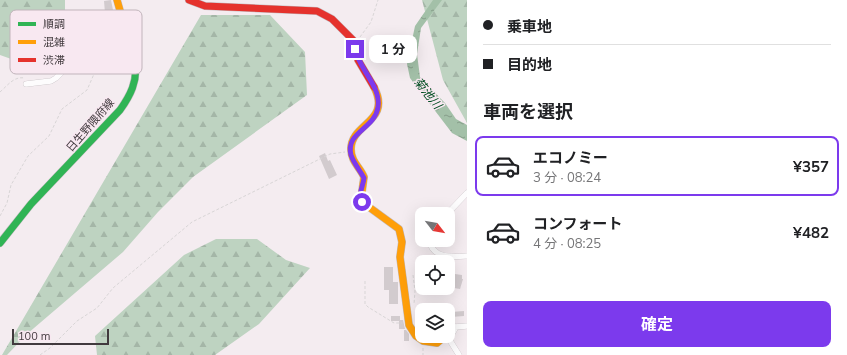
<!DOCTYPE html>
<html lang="ja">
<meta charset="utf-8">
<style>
body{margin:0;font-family:Mulish,"Noto Sans JP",sans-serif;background:#f2f2f2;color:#202124;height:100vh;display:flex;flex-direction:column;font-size:15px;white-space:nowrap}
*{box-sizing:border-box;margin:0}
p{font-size:13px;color:#757577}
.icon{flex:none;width:22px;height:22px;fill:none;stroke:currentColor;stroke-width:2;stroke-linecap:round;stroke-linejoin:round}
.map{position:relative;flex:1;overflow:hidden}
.details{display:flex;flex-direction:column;background:#fff;width:380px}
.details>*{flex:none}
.guide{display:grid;align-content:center;height:88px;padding:0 16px;background:#fff}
.needle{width:26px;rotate:121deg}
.fabs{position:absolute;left:415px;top:207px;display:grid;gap:8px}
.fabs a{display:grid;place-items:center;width:40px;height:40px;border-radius:8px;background:#fff;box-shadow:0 4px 16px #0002;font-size:20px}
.scale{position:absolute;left:12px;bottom:10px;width:97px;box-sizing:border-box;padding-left:4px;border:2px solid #413a3e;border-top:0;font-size:11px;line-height:14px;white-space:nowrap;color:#413a3e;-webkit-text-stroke:3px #f8e8f1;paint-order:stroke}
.end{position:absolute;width:18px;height:18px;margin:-9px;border:5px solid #7c3aed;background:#fff;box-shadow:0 0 0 2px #fff}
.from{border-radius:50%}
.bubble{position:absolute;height:28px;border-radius:8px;background:#fff;box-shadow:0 4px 16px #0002;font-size:13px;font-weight:700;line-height:28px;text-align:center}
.guide b{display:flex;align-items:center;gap:14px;height:38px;font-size:15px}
.guide b+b{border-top:1px solid #e0e0e0}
.guide i{width:10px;height:10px;background:#202124}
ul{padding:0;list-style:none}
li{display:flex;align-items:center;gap:12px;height:60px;margin:0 8px 6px;padding:0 8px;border:2px solid transparent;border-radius:8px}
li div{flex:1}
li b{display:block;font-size:15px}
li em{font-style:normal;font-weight:700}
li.selected{border-color:#7c3aed}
li>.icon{width:36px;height:36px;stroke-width:1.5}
h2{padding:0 16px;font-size:18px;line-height:48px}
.action{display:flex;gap:8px;margin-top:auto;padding:8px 16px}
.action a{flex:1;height:46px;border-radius:8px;background:#7c3aed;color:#fff;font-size:16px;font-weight:700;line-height:46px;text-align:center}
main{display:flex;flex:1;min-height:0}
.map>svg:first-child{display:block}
.forest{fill:url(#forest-firs)}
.water{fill:url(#water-ripples)}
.building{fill:#d2cbce}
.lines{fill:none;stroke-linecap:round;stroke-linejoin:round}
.street-casing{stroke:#c1babe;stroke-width:6}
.fast-casing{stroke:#c1babe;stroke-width:8}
.slow-casing{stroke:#c1babe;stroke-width:8}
.jam-casing{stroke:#c1babe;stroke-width:8}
.path{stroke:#d8d5d6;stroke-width:1;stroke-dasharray:3 2;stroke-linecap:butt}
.street{stroke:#fdfcfd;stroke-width:5.5}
.fast{stroke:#30b455;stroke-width:7}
.slow{stroke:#ff9f0a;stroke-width:7}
.jam{stroke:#e5322d;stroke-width:7}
.route{stroke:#7c3aed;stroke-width:5}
.labels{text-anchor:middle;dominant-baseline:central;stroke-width:3;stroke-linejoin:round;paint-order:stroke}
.street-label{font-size:11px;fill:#413a3e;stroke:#f8e8f1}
.water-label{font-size:12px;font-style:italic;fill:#004e21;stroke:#f8e8f1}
.key{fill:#f8e8f1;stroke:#c1b4bb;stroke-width:1}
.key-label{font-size:11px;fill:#413a3e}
</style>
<main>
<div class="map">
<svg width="467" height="355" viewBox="0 0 467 355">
<defs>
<pattern id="forest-firs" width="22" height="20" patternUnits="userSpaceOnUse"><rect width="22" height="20" fill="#bed3c1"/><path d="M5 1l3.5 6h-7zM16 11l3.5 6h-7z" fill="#a4b6a7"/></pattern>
<pattern id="water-ripples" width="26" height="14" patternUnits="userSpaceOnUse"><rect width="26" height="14" fill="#a3c0a8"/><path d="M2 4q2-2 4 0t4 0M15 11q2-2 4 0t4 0" fill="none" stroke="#869d8a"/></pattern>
</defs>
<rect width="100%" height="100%" fill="#f4ecf0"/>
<path class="forest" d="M0 0H65V46L50 56 14 60 0 55Z
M422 0H467V123L443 80Z
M201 15H270L305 52 307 95 193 177 158 212 123 252 27 334 7 355H2Z
M216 239H257L286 260 310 268 259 324 215 355H97L95 336 184 255Z"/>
<path class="water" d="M433 0H442L421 28 417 54 420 77 445 103 456 119 467 125V141L452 133 410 78 407 64 415 26Z"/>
<path class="building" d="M111 0 113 10 105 13 104 1Z
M325 153 328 161 330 160 337 175 329 179 319 156Z
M384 267H393V282H398V304H389V290H384Z
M448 267H454L455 274 462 275V279H463L460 289 448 287Z
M464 311V316L451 317V312Z
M391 316H400V320H403L405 329H399V321H391Z
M404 330H406L409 334V341H404Z"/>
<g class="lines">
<g class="street-casing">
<path id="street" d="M26 84 51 81 56 78 79 54 101 22 120 11
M447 214 467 193
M429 240C433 259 451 257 467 256
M456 327 449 339 459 355
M448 331 455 327 467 326"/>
</g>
<g class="fast-casing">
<path id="fast" d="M0 243 31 204 120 110C130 96 138 81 135 63"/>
</g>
<g class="slow-casing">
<path id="slow" d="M117 0 135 63
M374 87C392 122 351 123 351 149 351 162 360 167 364 177L361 199 362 202 399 229 402 242 400 257 409 325 416 336 423 341 437 343 445 336"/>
</g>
<g class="jam-casing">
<path id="jam" d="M189 0 205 6 317 11 332 19 356 43 358 60 374 87"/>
</g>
<path class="path" d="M360 37 371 22 378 0
M0 92C8 85 14 76 25 78
M0 216 7 203 11 185 28 156 49 136 62 109 87 90 101 58 111 45 116 33 119 32
M413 275 415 291 414 304
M365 281V304L368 307 394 323H402
M416 321 422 330
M423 348V355
M40 355 50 348 77 321 97 308 113 288 192 222 330 154 345 152"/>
<use href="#street" class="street"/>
<use href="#fast" class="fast"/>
<use href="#slow" class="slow"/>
<use href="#jam" class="jam"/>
</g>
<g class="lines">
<path class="route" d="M355 49C359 69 381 86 378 107 375 129 345 132 351 155 354 164 360 170 364 178 363 187 358 193 362 202"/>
</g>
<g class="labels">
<g class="street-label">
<text transform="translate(90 125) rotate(-49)">日生野隈府線</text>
</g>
<g class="water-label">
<text transform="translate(428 93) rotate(51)">菊池川</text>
</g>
</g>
<rect x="10" y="10" width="132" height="64" rx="6" class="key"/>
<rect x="18" y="22" width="18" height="4" fill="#30b455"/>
<rect x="18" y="40" width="18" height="4" fill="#ff9f0a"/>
<rect x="18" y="58" width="18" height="4" fill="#e5322d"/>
<g class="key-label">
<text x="43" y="28">順調</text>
<text x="43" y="46">混雑</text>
<text x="43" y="64">渋滞</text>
</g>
</svg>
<div class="fabs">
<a><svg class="needle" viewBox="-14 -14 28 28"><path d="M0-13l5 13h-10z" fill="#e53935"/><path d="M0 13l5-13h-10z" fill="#757577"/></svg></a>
<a><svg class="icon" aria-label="locate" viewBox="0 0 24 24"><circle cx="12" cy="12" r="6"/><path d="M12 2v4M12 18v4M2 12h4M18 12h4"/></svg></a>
<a><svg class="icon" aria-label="layers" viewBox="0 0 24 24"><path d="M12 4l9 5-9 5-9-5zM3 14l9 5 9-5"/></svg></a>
</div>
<div class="scale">100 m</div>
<i class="end from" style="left:362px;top:202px"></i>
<i class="end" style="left:355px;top:49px"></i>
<div class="bubble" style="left:369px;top:35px;width:48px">1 分</div>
</div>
<section class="details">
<div class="guide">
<b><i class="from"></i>乗車地</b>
<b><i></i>目的地</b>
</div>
<h2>車両を選択</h2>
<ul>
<li class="selected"><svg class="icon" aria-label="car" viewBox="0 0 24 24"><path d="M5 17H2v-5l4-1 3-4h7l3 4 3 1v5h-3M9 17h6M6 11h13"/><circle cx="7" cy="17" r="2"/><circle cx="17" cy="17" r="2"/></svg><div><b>エコノミー</b><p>3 分 · 08:24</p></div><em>¥357</em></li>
<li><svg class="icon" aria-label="car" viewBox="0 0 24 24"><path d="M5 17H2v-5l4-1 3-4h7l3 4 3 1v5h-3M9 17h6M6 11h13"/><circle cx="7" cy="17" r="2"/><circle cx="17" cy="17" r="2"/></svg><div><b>コンフォート</b><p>4 分 · 08:25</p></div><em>¥482</em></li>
</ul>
<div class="action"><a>確定</a></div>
</section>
</main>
